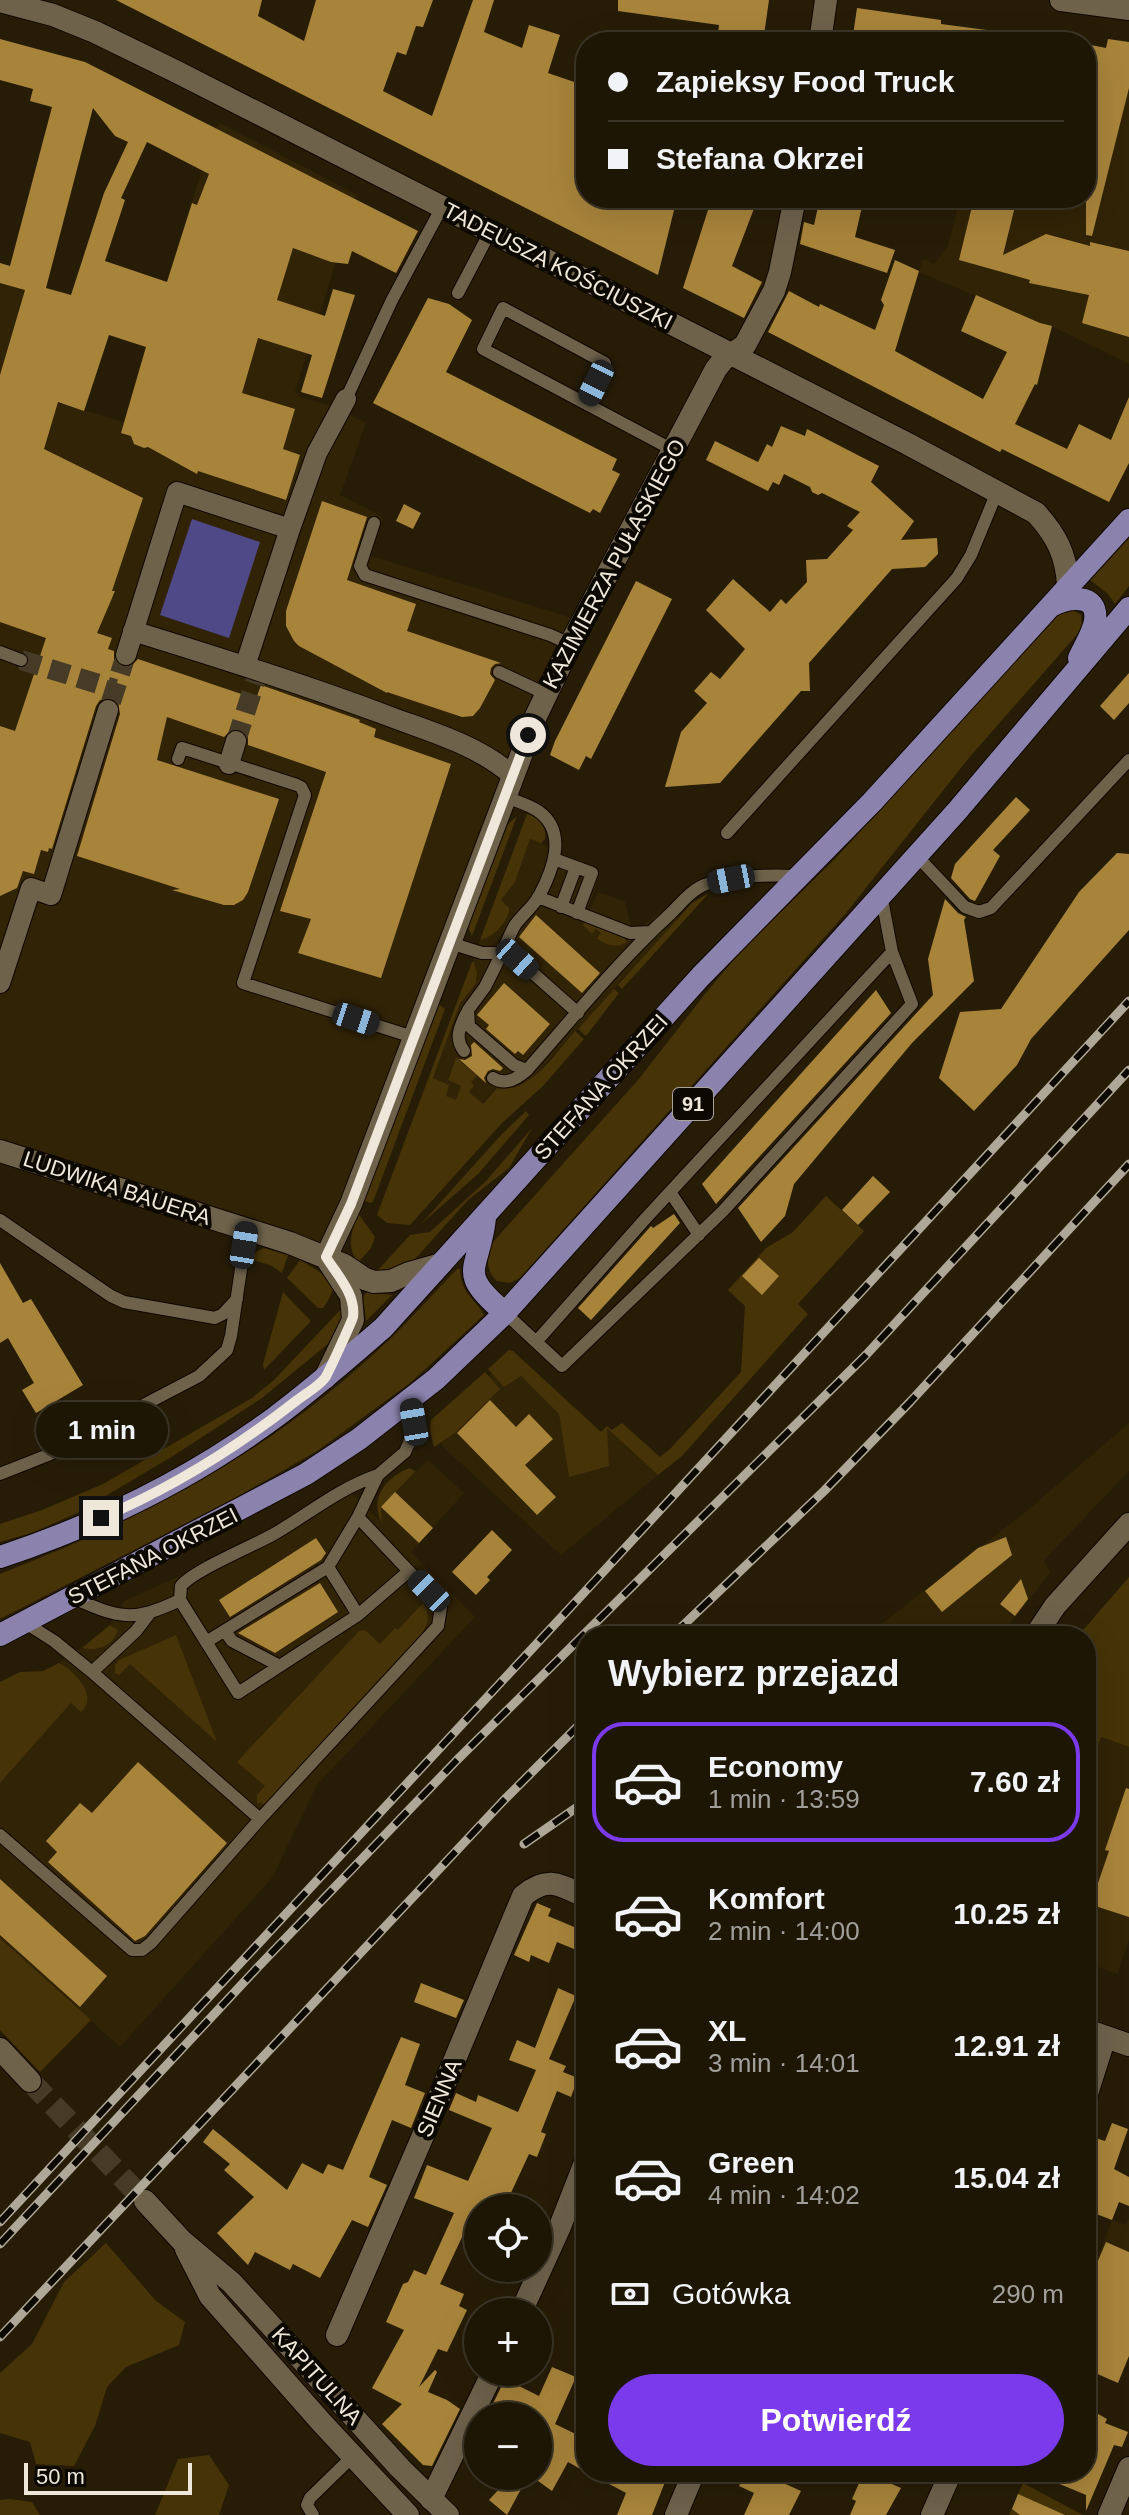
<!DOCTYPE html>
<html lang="pl">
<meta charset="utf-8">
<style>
body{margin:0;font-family:Helvetica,sans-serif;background:#251f0f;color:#f1f3f6;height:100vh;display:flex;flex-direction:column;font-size:30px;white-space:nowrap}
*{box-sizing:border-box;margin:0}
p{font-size:26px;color:#a09f9a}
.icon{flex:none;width:44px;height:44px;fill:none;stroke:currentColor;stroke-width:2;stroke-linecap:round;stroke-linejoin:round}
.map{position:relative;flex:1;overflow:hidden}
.drawer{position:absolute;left:576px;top:1626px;width:520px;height:856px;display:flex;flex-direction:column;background:#1d1605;border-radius:32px;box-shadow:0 8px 32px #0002,0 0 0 2px #3b3527}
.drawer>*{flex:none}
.guide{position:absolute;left:576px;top:32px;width:520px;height:176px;border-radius:32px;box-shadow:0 8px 32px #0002,0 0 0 2px #3b3527;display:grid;align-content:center;height:176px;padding:0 32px;background:#1d1605}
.controls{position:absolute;left:464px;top:2194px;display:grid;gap:16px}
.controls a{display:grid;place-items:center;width:88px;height:88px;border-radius:50%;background:#1d1605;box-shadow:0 8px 32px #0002,0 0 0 2px #3b3527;font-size:40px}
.scale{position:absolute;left:24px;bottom:20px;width:168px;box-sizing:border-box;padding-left:8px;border:4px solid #eee7da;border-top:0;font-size:22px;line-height:28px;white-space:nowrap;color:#eee7da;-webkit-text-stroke:6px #0c0802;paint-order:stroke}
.end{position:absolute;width:36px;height:36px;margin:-18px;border:10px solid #eee7da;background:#111;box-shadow:0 0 0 4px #111}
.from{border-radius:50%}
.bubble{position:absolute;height:56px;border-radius:28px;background:#1d1605;box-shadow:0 8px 32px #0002,0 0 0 2px #3b3527;font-size:26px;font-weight:700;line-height:56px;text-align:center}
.car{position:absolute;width:24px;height:48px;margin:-24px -12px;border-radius:10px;box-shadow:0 0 6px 2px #0007;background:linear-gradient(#222 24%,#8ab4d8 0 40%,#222 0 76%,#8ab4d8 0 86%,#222 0)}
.guide b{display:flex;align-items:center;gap:28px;height:76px;font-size:30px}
.guide b+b{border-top:2px solid #3b3527}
.guide i{width:20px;height:20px;background:#f1f3f6}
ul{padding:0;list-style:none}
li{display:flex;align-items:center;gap:24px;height:120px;margin:0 16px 12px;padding:0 16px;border:4px solid transparent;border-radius:32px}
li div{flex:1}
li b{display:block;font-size:30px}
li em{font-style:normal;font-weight:700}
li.on{border-color:#7c3aed}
li>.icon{width:72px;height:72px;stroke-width:1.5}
h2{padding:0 32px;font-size:36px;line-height:96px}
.pay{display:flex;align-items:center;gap:20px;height:88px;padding:0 32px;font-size:30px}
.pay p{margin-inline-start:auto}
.action{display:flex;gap:16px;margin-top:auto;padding:16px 32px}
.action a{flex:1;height:92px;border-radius:48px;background:#7c3aed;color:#fff;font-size:32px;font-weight:700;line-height:92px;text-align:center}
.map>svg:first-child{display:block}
.built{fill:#312306}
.green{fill:#463307}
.water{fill:#4f4988}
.building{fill:#a8843b;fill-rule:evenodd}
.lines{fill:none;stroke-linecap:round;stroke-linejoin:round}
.pedestrian-tunnel{stroke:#453b27;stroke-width:20;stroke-dasharray:20 10;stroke-linecap:butt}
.tertiary-tunnel{stroke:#453b27;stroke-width:22;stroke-dasharray:22 11;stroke-linecap:butt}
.service-casing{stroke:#100700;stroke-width:14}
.pedestrian-casing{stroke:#100700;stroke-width:22}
.minor-casing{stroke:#100700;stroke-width:24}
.tertiary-casing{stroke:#100700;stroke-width:24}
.primary-casing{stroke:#100700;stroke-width:24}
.service{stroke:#6e624b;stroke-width:12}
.pedestrian{stroke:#6e624b;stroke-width:20}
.minor{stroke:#6e624b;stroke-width:22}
.tertiary{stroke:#6e624b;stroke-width:22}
.primary{stroke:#8b83ad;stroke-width:22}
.rail-casing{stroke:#afa797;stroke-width:9}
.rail{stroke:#0c0802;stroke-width:6;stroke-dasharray:18;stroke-linecap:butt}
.route{stroke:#eee7da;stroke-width:10}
.labels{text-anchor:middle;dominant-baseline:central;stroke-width:8;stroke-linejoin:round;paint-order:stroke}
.shield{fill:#0c0802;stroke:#aaa499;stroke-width:2}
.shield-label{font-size:20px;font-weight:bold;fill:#eee7da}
.street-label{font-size:22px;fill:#eee7da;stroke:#0c0802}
</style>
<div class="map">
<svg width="1129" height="2515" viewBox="0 0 1129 2515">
<rect width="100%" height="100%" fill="#271d07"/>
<path class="built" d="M1129 88V364L1054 327 1040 323 919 272 923 259 934 264 948 246 960 198 1086 197 1101 202Z
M220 123 357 195 295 392 303 398 333 406 366 423 340 495 383 517 371 556 582 621 326 1257 0 1151V407L50 427 58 403 124 422 137 374 215 129Z
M0 283 25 290 0 375Z
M530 838 541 843 564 858 601 872 588 908 589 911 598 892 625 902 631 926 641 927 667 907 678 919 531 1080 505 1089 496 1088 482 1104 469 1092 471 1083 455 1058 448 1078 463 1084 456 1104 441 1099 433 1079 460 1004 476 982 477 978 473 961 472 962 480 940 490 936 509 915 500 900 515 882Z
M505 1360 559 1414 569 1476 607 1427 658 1475 561 1555 441 1445V1423Z
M1129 1423V1471L1044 1560 1050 1573 1000 1636H866L1023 1514Z
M428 1460 464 1493 411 1552 475 1617 317 1785 272 1878 120 2047 0 1938V1783L70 1704 59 1663 83 1647 110 1625 124 1601 196 1569 262 1534 341 1483 381 1522V1507Z
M1101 1737 1129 1747V1940L1117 1974 1086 1962V1767L1090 1768Z
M1129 2219V2271L1097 2259 1112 2220 1126 2225Z"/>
<path class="green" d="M1129 538V586L1115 604 1107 593 1090 580Z
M1071 609 1081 615 1082 626 1080 631 968 759 846 913 520 1278 510 1283 497 1281C485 1270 486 1255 494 1241L638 1080 705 994 743 949 835 859 1054 618 1060 613Z
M527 814C539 817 547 826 545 839L541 843 530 839 515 882 501 900 509 908C510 920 493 938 480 940Z
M517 816 472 936 468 927 504 828Z
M709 893 622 989 618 985 692 903Z
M584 921 624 936 627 942C617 948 606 946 597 938L601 933 596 929 592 934 583 925Z
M472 962H474L477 973 476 983 460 1004 433 1078 449 1085 446 1096 456 1100 461 1086 448 1080 456 1057 477 1076 471 1082 474 1086 469 1092 483 1104 497 1088C531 1094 555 1053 575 1031L584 1039 542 1087 502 1123 410 1225 387 1223 377 1215Z
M614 989 619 993 586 1036 578 1029Z
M438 1004 445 1009 373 1202 370 1203 363 1200Z
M526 1111 529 1115 478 1174 421 1224 501 1135Z
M532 1128 509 1168 468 1200 415 1259 397 1270 377 1271 410 1235 430 1232 486 1181Z
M826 1196 864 1231 798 1304 808 1314 682 1456 658 1475 607 1428 609 1466 569 1477 559 1414 521 1376 504 1387 488 1369 509 1350 513 1351 601 1432 607 1426 612 1430 622 1423 660 1457 671 1448 741 1372 745 1306 728 1290 766 1248 793 1232Z
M358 1213 375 1237 371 1248 358 1263C346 1246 352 1231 358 1213Z
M264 1248 288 1255 282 1273 270 1265 252 1260 256 1252Z
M300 1260 328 1277 336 1286C331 1292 329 1301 323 1308H318L287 1278Z
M457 1269H460C461 1294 474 1297 484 1315L410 1383 317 1451 237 1497 0 1619V1574C147 1517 274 1450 389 1340 413 1317 434 1293 457 1269Z
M283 1292 311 1321 264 1370 263 1364Z
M367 1292 392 1295 366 1321 363 1297Z
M343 1307V1315L334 1339 262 1398 173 1456 77 1513 34 1532 0 1542V1524L42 1510 103 1484 252 1398 274 1380Z
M485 1372 500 1389 456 1432 434 1447 430 1430 431 1420Z
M409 1468 416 1471 381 1507 382 1523C369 1499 385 1478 409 1468Z
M1129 1577V1747L1101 1737 1090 1768 1086 1767V1636H1078Z
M423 1603C432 1616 427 1625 420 1637L281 1791 265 1804 257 1803V1795L265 1786 237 1762 359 1631 365 1630 380 1644 395 1628 398 1630Z
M110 1625 118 1630C113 1647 97 1651 82 1648Z
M176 1635 217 1742 130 1664 119 1675 115 1673V1665L119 1660Z
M59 1663C75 1671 99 1696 81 1712L71 1703 0 1783V1682L20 1672 43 1671Z
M0 1938 91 2020 40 2072 0 2030Z
M106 2243 156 2301 185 2322 179 2345 126 2367 107 2387 95 2426 74 2466 36 2464 30 2442 0 2433V2373L32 2344 64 2282Z
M209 2455 229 2485 219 2515H155L178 2459Z
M1023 2483 1083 2515H1009Z
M10 2499 32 2502 40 2515H0V2500Z"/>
<path class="water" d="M192 519 260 542 229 638 160 615Z"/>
<path class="building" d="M116 0H262L258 16 304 41 316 0H433L423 27 416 26 406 55 397 52 383 91 432 116 473 0H494L484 32 522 48 529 25 560 35 548 73 586 86V135L578 159 582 160 577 178 586 183V198H677L658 275Z
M618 0H769L763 42H717L719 25 618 11Z
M857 8 941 20V24L994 31 993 42H852Z
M0 39 85 62 418 231 396 273 352 251 348 264 331 262 293 248 277 300 325 316 333 289 355 295 322 398 301 392 312 355 258 338 242 393 295 409 283 449 300 455 286 500 198 471 197 474 148 447 144 448 134 444 131 436 121 433 146 347 109 335 84 411 58 402 44 449 143 498 112 591H115L97 633 112 638 108 649 114 651V659L117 664 130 667 138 659 256 699 261 685 360 720 359 722 376 729 374 737 451 764 381 978 298 953 311 919 280 911 326 772 248 745V737L240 729H232L224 737 167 717 157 760 279 799 248 892 243 900 234 905H224L172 890 180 889 77 856 120 714 118 702 111 697 100 700 96 706 52 849 49 848 48 852 41 850 34 874 23 871 17 888 0 896V726L15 731 46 638 0 622V375L25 290 0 283V263L10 266 52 107 30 101 33 89 0 80ZM93 108 115 136 128 142 104 193 71 295 46 288ZM147 142 209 174 197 205 192 203 167 282 105 261 125 200 121 198Z
M1108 39 1129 42V88L1092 236 1086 235V133L1097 87 1086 86V44L1106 48Z
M720 198H730L755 206 732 266 762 282 744 318 683 288 709 207 716 209Z
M820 198H864L855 237 895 250 887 273 800 244 804 222 814 225Z
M974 198H1017L1003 255 1046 234 1090 246V242L1129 251V337L1082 323 1089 295 1029 283 1030 280 959 260Z
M895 260 919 271 895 351 983 399 1007 352 961 331 976 295 1040 323 1052 326 1037 385 1035 384 1015 424 1067 449 1079 424 1111 440 1129 397V463L1109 502 1002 449 1000 452 768 332 789 291 819 307 820 304 875 330 884 305 881 300Z
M428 298 449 304 472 320 446 372 617 459 612 470 620 474 600 513 593 509 590 513 373 403Z
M781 426 805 436 807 429 879 466 871 482 914 521 901 540 937 538 938 554 925 567 892 569 809 663 810 691H801L720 783 665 787 681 732 707 703 694 691 711 672 720 679 745 649 706 610 733 579 770 612 781 599 786 604 807 582 806 560 827 559 853 530 847 526 860 512 822 493 818 495 812 492 810 487 784 474 779 485 773 482 768 491 706 460 715 441 758 462 767 444 772 447Z
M322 501 367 517 347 580 416 604 407 631 501 663 495 664 491 668 490 674 495 680 480 708 473 716 462 717 387 692V693L299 646 294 641 286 626V611Z
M404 504 421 513 413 529 396 521Z
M636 581 672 599 591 759 586 756 579 770 550 755 555 741Z
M1129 673V703L1114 720 1100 706Z
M1016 797 1030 810 993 850 1000 856 975 901 970 899 951 878 955 864Z
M1117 853 1129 854V930L1031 1039 1017 1065 974 1111 939 1078 960 1012 1001 1009 1079 892Z
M945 899 958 913 966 917 964 920 974 981 912 1043 794 1184 785 1216 761 1242 738 1208 933 995 928 959Z
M536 915 600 973 582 993 519 937Z
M504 983 550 1024 523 1055 518 1051 515 1054 486 1029 489 1025 477 1015Z
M876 990 891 1013 716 1204 702 1184Z
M474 1042 503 1068 500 1071 493 1069 488 1071 484 1078 486 1083 459 1059 465 1060 472 1056 471 1045Z
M873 1176 890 1192 858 1225 842 1210Z
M674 1214 680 1223 591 1320 578 1308 651 1226 653 1228Z
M759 1258 779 1276 762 1295 742 1276Z
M0 1263 23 1303 31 1299 83 1385 36 1413 22 1390 34 1383 8 1338 0 1343Z
M490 1400 516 1427 529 1414 553 1439 525 1465 556 1497 537 1515 457 1433Z
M395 1492 433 1528 419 1543 381 1507Z
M492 1530 512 1550 487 1577 490 1580 476 1595 452 1572Z
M1006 1537 1012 1555 942 1612 925 1591 978 1548Z
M316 1538 326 1553 321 1560 230 1617 219 1600Z
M1021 1579 1028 1599 1015 1616 1000 1604Z
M320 1583 338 1612 275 1653 238 1633Z
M138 1762 227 1843 145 1936 135 1941 48 1862 57 1852 46 1841 80 1803 92 1813Z
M1126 1788 1129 1789V1917L1086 1903V1879L1098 1883 1109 1851 1105 1850Z
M0 1879 107 1976 80 2007 0 1935Z
M537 1903 551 1909 548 1916 586 1932V1954L557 1942 549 1963 531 1955 529 1962 514 1955Z
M421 1983 464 2000 456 2018 414 2002Z
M558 1988 576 1996 549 2059 566 2066 563 2072 578 2078 571 2097 557 2091 541 2132 546 2134 537 2157 529 2154 504 2208H487L483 2205 482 2208H478L476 2222 470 2220 440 2284 464 2294 459 2306 467 2310 447 2352 438 2349 419 2387 435 2370 437 2372 428 2392 447 2400 460 2409 432 2466 423 2465 382 2424 402 2404 372 2388 404 2330 386 2322 403 2284 408 2282 414 2270 426 2275 454 2213 414 2198 427 2165 468 2181 492 2128 449 2110 456 2093 476 2102 478 2095 518 2112 536 2070 509 2060 517 2040 535 2048Z
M401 2037 420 2044 405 2085 425 2093 411 2128 392 2120 369 2177 387 2185 368 2227 352 2220 320 2278 293 2264 290 2270 255 2252 248 2265 217 2233 254 2197 224 2170 230 2164 203 2142 213 2129 287 2190 302 2163 323 2174 328 2164 343 2170Z
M1112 2123 1128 2129 1114 2169 1129 2177V2206L1119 2202 1112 2220 1086 2210V2135L1105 2141Z
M1106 2242 1129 2252V2356L1118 2383 1086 2369V2289Z
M552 2367 576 2377 555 2424 586 2439V2472L568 2462 552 2491 538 2481V2416H487L505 2379 539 2396Z
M1086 2407 1107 2419 1105 2423 1128 2432 1122 2447 1114 2445 1086 2511V2495L1031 2472H1086Z
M587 2472H669L652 2515H617L626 2493Z
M746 2472H759L801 2491 789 2515H744L754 2493 739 2486Z
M864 2472 901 2488 886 2515H850L856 2501 852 2499Z
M506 2476H528L507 2515 489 2500 501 2487Z
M1018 2494 1065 2515H1020L1012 2509Z"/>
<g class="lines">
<path class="pedestrian-tunnel" d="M21 660 115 689
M111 702 126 655
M236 741 259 670"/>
<path class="tertiary-tunnel" d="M30 2081 145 2201"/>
<g class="service-casing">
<path id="service" d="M458 293 490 232
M346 399 392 300 442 207
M586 402 605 363 503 308 483 349 673 450
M374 523 360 566 365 575 550 635 570 644
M0 652 21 660
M499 672 546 694
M178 759 182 748 297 785 301 787 305 795 243 983 413 1037
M727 833 957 578 971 555 997 492
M916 855 965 907 979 912 991 908 1129 760
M554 859 592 873 577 913
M538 897 630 933 650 932
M561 907 576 867
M450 943 482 953H502C506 944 510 934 515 925 522 915 533 907 539 896 553 870 568 832 538 811 528 804 515 801 504 796
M578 1013 517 959 502 953 485 987 468 1010 469 1026 514 1065 527 1070C573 1018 617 963 668 916 679 906 687 894 700 887 722 875 772 875 797 876
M464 1051C454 1038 460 1027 466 1014
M493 1078C505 1086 517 1079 527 1070
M670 1192 699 1235
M0 1220 111 1296 124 1302 215 1318 223 1314 237 1299
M505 1313 562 1366 723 1211 912 1004 892 952 881 894
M536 1342 646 1218 892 952
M0 1474 48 1455 199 1376 227 1350 231 1336 247 1229
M328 1567 358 1615
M71 1597C119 1618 132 1623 180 1600L181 1586C194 1570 253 1546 274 1534 312 1512 336 1490 378 1475
M180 1600 238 1693 358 1615 409 1571
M24 1622 54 1641 92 1672 260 1819
M225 1631 232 1641 280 1666
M206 1642 328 1567 358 1517
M92 1672 136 1631 149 1614
M0 1835 132 1950H142L151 1943 260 1819 438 1626 441 1607 436 1600 358 1517 378 1475 405 1452 409 1443 414 1422 410 1400
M313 2515 307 2505 310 2498 353 2456"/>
</g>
<g class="pedestrian-casing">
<path id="pedestrian" d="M290 529 317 453 346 399
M133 631C220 658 306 685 391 717 434 733 477 745 512 775
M126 655 177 492 290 529 245 666
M229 764 236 741
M0 983 31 888 51 895 108 710"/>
</g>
<g class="minor-casing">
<path id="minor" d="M820 42 826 0
M0 1151 290 1243 344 1265 365 1279 374 1282 391 1281 409 1273 441 1264
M326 1257 351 1204 536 716 572 641 716 369 723 360 745 345 774 291 780 272 795 198
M325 1378 353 1320 351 1296 328 1261
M1086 2030 1129 2045
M1086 2097 1105 2037
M521 2312 559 2229 586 2160
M337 2335 425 2131 523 1896C548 1875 560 1885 586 1897
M431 2499 493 2372
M932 2515 951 2472"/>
</g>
<g class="tertiary-casing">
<path id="tertiary" d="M1061 0 1129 9
M0 1 53 15 95 32 175 71 908 444 1036 513C1056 535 1066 554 1068 584
M1035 1636 1055 1606 1129 1524
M0 2049 30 2081
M145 2201 182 2241 232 2283 400 2468 448 2515
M186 2249 210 2296 322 2423 408 2515
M676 2515 694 2472
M1109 2515 1129 2468"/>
</g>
<g class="primary-casing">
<path id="primary" d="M1051 606C1066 598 1099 591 1095 621 1093 633 1084 647 1079 658
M485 1218C479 1272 455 1271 505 1313
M0 1557C97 1525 191 1479 274 1418 312 1390 347 1359 383 1328L701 976 872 802 1129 520
M0 1635 306 1474 359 1439 436 1379 505 1313 957 811 1129 608"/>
</g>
<use href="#service" class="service"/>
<use href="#pedestrian" class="pedestrian"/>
<use href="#minor" class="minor"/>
<use href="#tertiary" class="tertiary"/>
<use href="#primary" class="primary"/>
<g class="rail-casing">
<path id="rail" d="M672 1636 824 1491 910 1402 1129 1164
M524 1844 586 1801
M0 2222 568 1610 1129 1001
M0 2244 258 1967 457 1760 866 1355 1129 1070
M0 2337 505 1799 586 1718"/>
</g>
<use href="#rail" class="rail"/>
</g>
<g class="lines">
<path class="route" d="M101 1518C170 1489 237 1447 296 1401 305 1394 318 1387 325 1378 328 1374 352 1321 353 1317 356 1294 337 1275 326 1257L351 1204 528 735"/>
</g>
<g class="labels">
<rect class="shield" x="673" y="1088" width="40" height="32" rx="6"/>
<g class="shield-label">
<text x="693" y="1104">91</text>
</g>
<g class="street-label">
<text transform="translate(558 266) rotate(27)">TADEUSZA KOŚCIUSZKI</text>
<text transform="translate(614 564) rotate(-62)">KAZIMIERZA PUŁASKIEGO</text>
<text transform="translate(601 1087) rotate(-48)">STEFANA OKRZEI</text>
<text transform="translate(117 1188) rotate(18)">LUDWIKA BAUERA</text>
<text transform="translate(153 1556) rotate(-27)">STEFANA OKRZEI</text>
<text transform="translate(439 2098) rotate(-67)">SIENNA</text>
<text transform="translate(317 2376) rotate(48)">KAPITULNA</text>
</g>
</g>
</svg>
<div class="controls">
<a><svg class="icon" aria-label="locate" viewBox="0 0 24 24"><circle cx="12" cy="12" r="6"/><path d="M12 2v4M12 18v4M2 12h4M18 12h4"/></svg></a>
<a>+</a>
<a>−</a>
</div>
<div class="scale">50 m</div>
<i class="end from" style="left:528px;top:735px"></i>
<i class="end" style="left:101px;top:1518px"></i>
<div class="bubble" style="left:36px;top:1402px;width:132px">1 min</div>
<i class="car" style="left:596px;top:383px;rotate:206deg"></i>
<i class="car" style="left:731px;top:879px;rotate:259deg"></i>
<i class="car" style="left:517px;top:959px;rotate:132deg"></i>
<i class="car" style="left:356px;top:1019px;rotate:108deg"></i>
<i class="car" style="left:244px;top:1245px;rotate:9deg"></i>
<i class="car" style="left:414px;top:1422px;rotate:350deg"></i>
<i class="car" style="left:429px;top:1591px;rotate:315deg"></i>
<div class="guide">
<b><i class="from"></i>Zapieksy Food Truck</b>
<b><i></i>Stefana Okrzei</b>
</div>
<section class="drawer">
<h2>Wybierz przejazd</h2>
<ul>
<li class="on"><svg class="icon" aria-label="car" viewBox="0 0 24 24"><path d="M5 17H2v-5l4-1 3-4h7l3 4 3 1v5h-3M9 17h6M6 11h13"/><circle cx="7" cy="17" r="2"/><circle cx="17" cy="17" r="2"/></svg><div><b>Economy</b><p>1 min · 13:59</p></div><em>7.60 zł</em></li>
<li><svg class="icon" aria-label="car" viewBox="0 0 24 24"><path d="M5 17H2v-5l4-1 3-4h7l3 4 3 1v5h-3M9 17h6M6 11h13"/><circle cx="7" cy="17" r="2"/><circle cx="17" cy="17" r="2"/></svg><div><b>Komfort</b><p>2 min · 14:00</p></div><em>10.25 zł</em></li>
<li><svg class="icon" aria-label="car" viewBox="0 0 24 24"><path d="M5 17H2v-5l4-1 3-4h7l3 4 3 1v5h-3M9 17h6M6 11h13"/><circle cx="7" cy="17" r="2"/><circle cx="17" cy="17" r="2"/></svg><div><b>XL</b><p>3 min · 14:01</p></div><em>12.91 zł</em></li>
<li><svg class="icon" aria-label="car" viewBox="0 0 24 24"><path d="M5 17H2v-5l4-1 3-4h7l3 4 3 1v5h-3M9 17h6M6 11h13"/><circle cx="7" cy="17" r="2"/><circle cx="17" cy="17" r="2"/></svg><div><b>Green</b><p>4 min · 14:02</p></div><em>15.04 zł</em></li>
</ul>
<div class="pay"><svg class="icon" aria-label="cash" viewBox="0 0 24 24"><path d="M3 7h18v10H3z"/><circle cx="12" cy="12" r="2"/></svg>Gotówka<p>290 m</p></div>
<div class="action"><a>Potwierdź</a></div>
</section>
</div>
